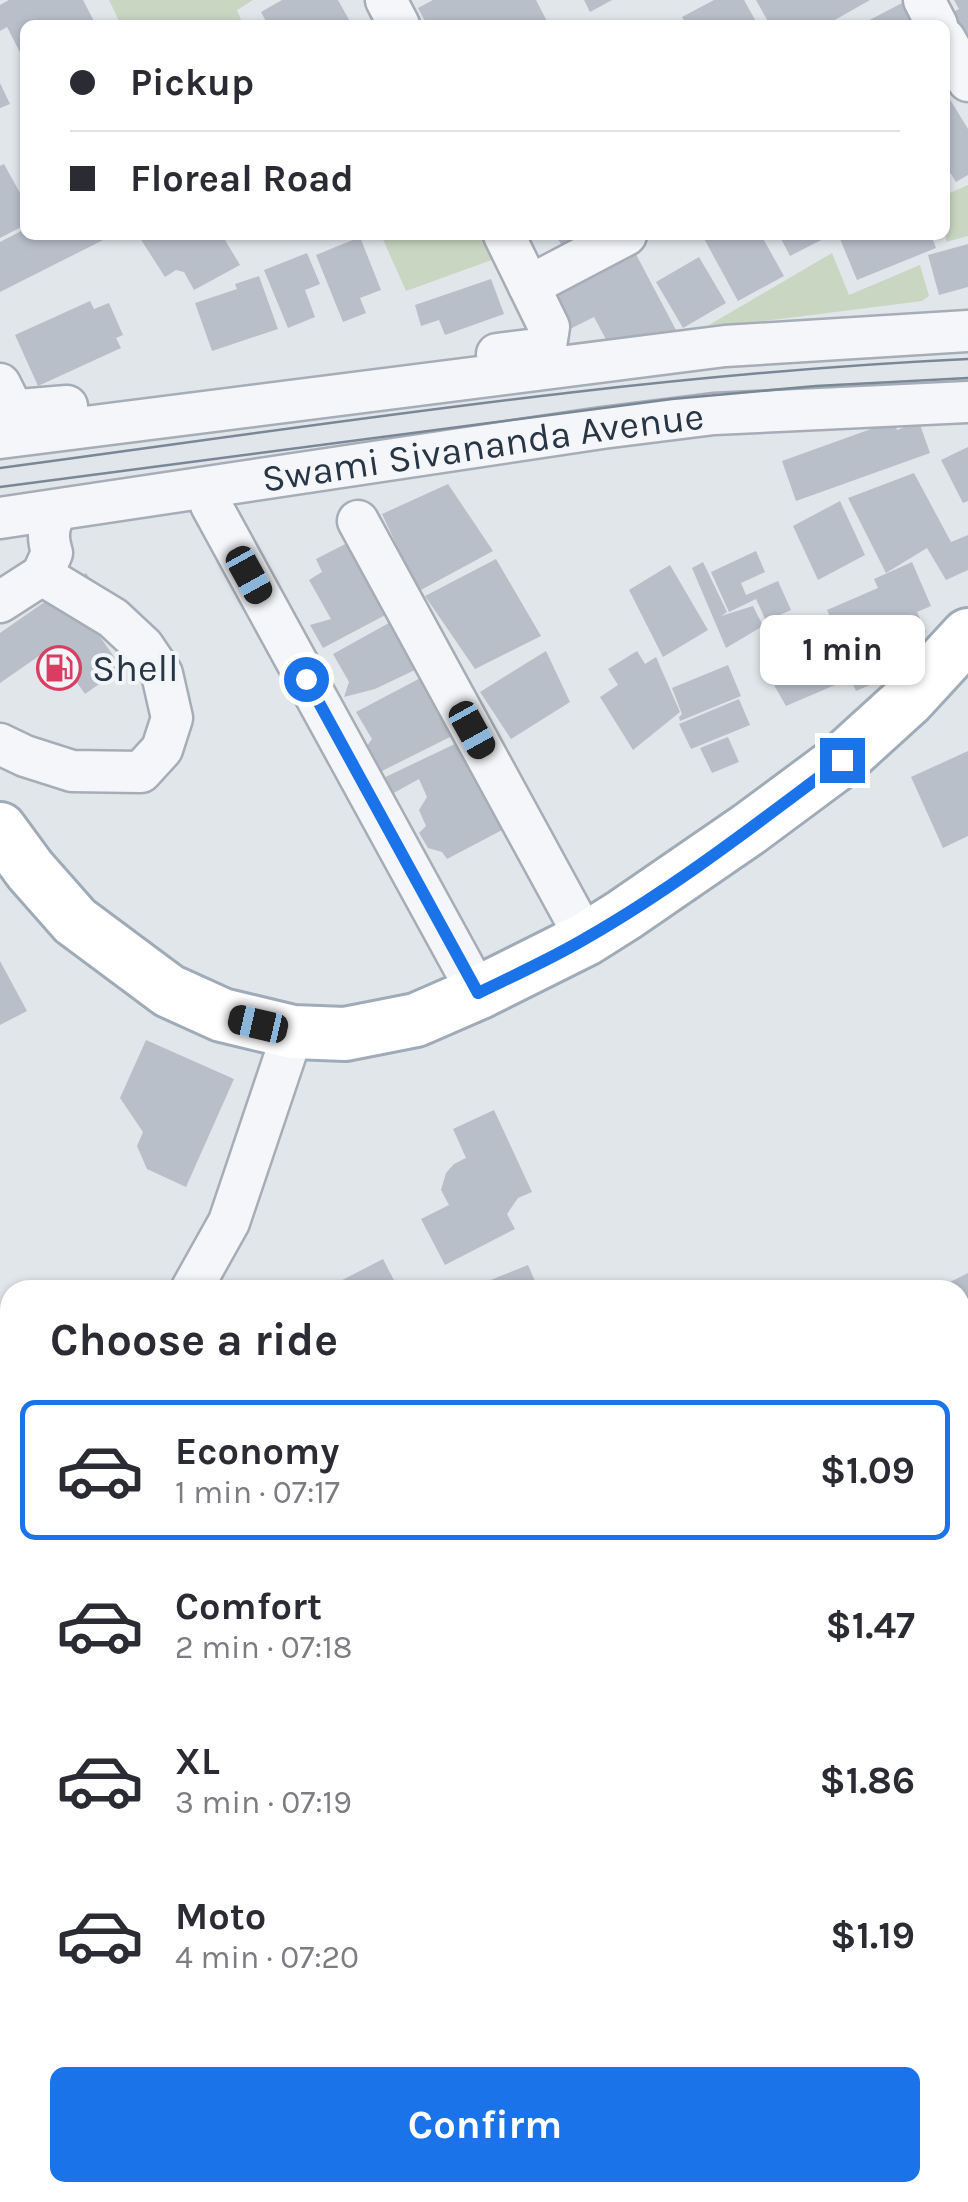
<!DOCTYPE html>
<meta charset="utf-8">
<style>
body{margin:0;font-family:Karla,sans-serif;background:#f2f2f3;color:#2b2b33;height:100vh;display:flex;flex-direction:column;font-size:38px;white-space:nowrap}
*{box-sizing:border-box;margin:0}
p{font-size:32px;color:#7c7c81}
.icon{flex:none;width:55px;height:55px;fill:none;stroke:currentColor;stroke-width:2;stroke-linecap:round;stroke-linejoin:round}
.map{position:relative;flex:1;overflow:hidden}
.details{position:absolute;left:0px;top:1280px;width:970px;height:922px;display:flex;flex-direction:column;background:#fff;border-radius:30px 30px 0 0;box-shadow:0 2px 8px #0004}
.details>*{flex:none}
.hud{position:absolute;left:20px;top:20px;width:930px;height:220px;border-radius:15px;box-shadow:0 2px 8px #0004;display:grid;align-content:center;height:220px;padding:0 50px;background:#fff}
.end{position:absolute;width:45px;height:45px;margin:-22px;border:12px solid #1a73e8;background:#fff;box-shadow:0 0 0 5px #fff}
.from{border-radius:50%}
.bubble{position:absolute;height:70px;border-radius:15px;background:#fff;box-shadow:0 2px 8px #0004;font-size:32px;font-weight:700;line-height:70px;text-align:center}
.car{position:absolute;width:30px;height:60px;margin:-30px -15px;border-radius:12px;box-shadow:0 0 8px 2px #0007;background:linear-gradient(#222 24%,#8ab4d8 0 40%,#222 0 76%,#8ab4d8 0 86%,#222 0)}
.hud b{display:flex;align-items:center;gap:35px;height:95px;font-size:38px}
.hud b+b{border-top:2px solid #e1e1e2}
.hud i{width:25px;height:25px;background:#2b2b33}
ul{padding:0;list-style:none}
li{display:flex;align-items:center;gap:30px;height:140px;margin:0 20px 15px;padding:0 30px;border:5px solid transparent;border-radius:15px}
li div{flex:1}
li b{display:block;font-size:38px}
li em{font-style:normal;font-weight:700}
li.current{border-color:#1a73e8}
li>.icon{width:90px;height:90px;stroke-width:1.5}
h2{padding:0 50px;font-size:45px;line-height:120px}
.button{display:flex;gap:20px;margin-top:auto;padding:20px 50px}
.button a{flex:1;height:115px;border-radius:15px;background:#1a73e8;color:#fff;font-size:40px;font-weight:700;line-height:115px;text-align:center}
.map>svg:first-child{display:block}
.green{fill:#c8d6c2}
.building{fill:#b8bfc9}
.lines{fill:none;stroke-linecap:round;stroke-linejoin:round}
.minor-casing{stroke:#a6adb6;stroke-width:45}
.major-casing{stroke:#a0abb8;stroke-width:58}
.minor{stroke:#f5f6f9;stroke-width:40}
.major{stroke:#fff;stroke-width:52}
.tram{stroke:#798796;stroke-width:2.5}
.route{stroke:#1a73e8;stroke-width:12}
.labels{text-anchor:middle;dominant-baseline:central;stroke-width:8;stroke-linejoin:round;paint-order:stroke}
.street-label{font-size:38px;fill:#283544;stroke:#f1f5f8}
.poi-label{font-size:38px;fill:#283544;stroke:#f1f5f8;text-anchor:start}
</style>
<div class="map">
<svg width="968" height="2202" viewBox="0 0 968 2202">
<rect width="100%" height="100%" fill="#e1e6eb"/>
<path class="green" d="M109 0H253L237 10 243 25H121Z
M968 185V236L946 242 945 195Z
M381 235H489L500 257 406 291Z
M832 253 849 295 920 265 929 296 922 301 764 321 709 325Z"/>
<path class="building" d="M9 0H83L96 25H25V62L7 27 0 31V5Z
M282 0H338L352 25H268L261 12Z
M433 0H536L549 25H427L418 8Z
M584 0H612L590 12Z
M714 0H744L758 25H687L682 17Z
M756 0H870L826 25H770Z
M954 0H968V43L945 16 959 9Z
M904 2 917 25H860Z
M0 83 10 104 0 108Z
M945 97 951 101 968 129V175L956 182 948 169 945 170Z
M4 164 25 202V225L0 238V166Z
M25 229V235H113L0 292V242Z
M138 235H222L240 265 194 290 184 272 176 270 165 277Z
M556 235H586L563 248Z
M702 235H761L784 276 738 301Z
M779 235H831L790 256Z
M849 235H931L936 248 857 280 840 239Z
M360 237 381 290 360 298 366 313 343 322 316 255Z
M630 243 676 330 608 343 594 317 568 330 545 288Z
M968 244V287L939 295 928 255Z
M307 253 320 284 305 290 315 317 288 328 264 270Z
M699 257 726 303 683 328 656 282Z
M259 276 278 329 212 351 195 303 237 289 235 284Z
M491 279 504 314 445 335 439 320 421 326 415 305Z
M90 301 94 309 109 303 123 335 116 338 121 348 38 386 15 335Z
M890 410 897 430 919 422 930 453 796 501 782 461 871 429 868 418Z
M968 447V501L963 503 941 460Z
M914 473 951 542 968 535V570L946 580 927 548 886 573 848 498Z
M448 484 493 551 419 591 401 566 404 561 382 514Z
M840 501 865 555 818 580 793 526Z
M353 540 391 612 323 648 310 625 331 619 309 580 322 572 316 559Z
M756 551 765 572 741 583 746 595 778 581 791 610 766 621 756 599 729 612 711 572Z
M496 559 541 636 475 669 425 596Z
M703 562 727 612 721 616 753 606 763 626 726 648 692 568Z
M912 562 931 606 917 612 926 632 876 654 886 678 856 691 841 658 847 656 827 610 878 588 874 579Z
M670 565 708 630 663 657 629 590Z
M86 573 109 607 89 621 122 668 85 694 52 647 0 683V633Z
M396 619 417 669 375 689 344 697 349 682 333 654Z
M812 640 835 685 786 706 763 666Z
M546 651 570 702 511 739 480 692Z
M637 651 645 664 656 657 680 712 633 750 600 697 618 685 608 669Z
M728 665 741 696 680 721 679 717 682 714 672 688Z
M428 674 460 732 376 774 366 747 372 739 356 712Z
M739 699 750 725 691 749 679 724Z
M728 737 739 762 712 773 700 748Z
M459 742 504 829 447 859 442 852 428 848 419 833 426 826 419 810 427 797 419 779 381 800 375 782Z
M968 751V836L943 848 911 777Z
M0 961 27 1011 0 1025Z
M146 1040 234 1079 186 1187 147 1169 137 1146 143 1132 120 1098Z
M494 1110 532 1192 518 1198 507 1214 515 1229 445 1265 421 1219 449 1205 441 1190 446 1173 454 1164 466 1158 453 1129Z
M383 1259 399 1290H323Z
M528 1265 539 1290H466Z
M968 1273V1359L960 1345V1290H934Z"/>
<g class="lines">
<g class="minor-casing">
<g id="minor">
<path d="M386 0 399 25"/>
<path d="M924 0 937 25"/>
<path d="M945 39 968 81"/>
<path d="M529 286 626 235"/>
<path d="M497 354 537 349 546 346 549 327 504 235"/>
<path d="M0 384 11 406 19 410 67 406"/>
<path d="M0 438 725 346 968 331"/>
<path d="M211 505 478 993"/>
<path id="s1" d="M0 518 602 428 714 414 968 402"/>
<path d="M358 521 586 939"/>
<path d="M0 602 42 575 52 553C47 536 48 527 56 511"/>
<path d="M0 744 25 756 72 771 141 772 162 749 172 718 162 674 143 646 113 618 42 575"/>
<path d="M191 1290 229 1222 293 1032"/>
<path d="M0 1373 10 1369"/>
<path d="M960 1506 968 1502"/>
<path d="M0 1948 10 1943"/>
</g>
</g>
<g class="major-casing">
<path id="major" d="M0 829 30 870 75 921 169 991 222 1015 293 1032 345 1034 416 1020 478 993 586 939 624 915 749 829 842 760 908 700 968 635"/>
</g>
<use href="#minor" class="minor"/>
<use href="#major" class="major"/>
<path class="tram" d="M0 468C322 425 643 374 968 359
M0 487 672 399 816 386 968 378"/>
</g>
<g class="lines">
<path class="route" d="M306 679 478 993C515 975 553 958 588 937 677 886 760 821 842 760"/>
</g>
<defs>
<g id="fuel-ring" transform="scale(2.25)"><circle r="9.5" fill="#f1f5f8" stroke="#d93d61" stroke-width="1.5"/><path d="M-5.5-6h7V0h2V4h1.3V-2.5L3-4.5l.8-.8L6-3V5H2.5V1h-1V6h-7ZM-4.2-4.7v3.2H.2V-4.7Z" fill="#d93d61"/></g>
</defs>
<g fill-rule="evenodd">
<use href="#fuel-ring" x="59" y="668"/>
</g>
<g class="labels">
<g class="street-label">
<text stroke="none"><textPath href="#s1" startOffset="488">Swami Sivananda Avenue</textPath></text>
</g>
<g class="poi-label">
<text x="92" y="668">Shell</text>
</g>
</g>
</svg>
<i class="end from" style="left:306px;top:679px"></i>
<i class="end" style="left:842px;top:760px"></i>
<div class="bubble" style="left:760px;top:615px;width:165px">1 min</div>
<i class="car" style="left:249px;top:575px;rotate:151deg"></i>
<i class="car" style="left:472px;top:730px;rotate:151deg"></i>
<i class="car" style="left:258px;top:1024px;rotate:283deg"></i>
<div class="hud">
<b><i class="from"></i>Pickup</b>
<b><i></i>Floreal Road</b>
</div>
<section class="details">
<h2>Choose a ride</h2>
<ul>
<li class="current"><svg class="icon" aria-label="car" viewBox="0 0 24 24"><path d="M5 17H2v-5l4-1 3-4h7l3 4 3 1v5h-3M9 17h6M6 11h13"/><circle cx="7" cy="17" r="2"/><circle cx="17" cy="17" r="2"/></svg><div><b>Economy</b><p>1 min · 07:17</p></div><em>$1.09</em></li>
<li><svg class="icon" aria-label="car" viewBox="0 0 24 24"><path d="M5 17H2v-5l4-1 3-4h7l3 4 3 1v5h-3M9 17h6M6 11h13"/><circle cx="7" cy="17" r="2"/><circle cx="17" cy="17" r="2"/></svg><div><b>Comfort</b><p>2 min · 07:18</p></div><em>$1.47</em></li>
<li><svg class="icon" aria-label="car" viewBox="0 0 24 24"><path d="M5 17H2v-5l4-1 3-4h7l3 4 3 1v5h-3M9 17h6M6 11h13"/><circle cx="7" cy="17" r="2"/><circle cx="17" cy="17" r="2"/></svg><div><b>XL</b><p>3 min · 07:19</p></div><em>$1.86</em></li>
<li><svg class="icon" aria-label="car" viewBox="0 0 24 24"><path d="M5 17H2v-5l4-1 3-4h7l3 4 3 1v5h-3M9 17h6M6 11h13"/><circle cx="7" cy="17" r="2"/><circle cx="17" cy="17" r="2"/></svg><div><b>Moto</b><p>4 min · 07:20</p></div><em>$1.19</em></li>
</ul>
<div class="button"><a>Confirm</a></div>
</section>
</div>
